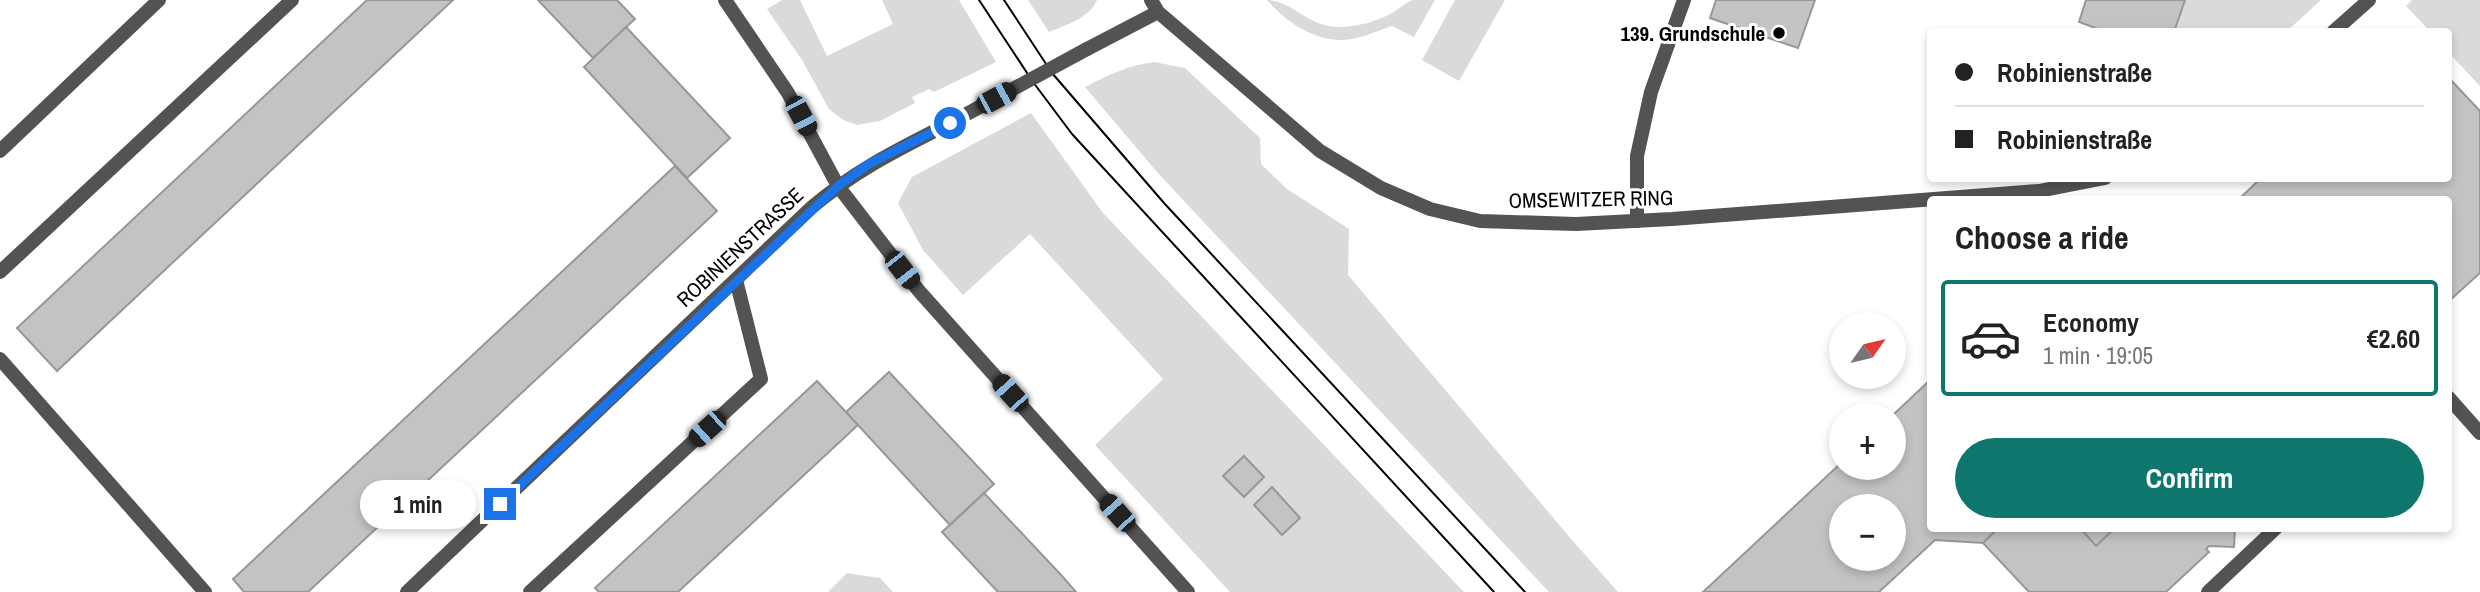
<!DOCTYPE html>
<meta charset="utf-8">
<style>
body{margin:0;font-family:"Archivo Narrow",sans-serif;background:#f6f6f6;color:#222;height:100vh;display:flex;flex-direction:column;font-size:26px;white-space:nowrap}
*{box-sizing:border-box;margin:0}
p{font-size:23px;color:#767676}
.icon{flex:none;width:38px;height:38px;fill:none;stroke:currentColor;stroke-width:2;stroke-linecap:round;stroke-linejoin:round}
.map{position:relative;flex:1;overflow:hidden}
.side{position:absolute;left:1927px;top:196px;width:525px;height:336px;display:flex;flex-direction:column;background:#fff;border-radius:7px;box-shadow:0 4px 10px #0003}
.side>*{flex:none}
.hud{position:absolute;left:1927px;top:28px;width:525px;height:154px;border-radius:7px;box-shadow:0 4px 10px #0003;display:grid;align-content:center;height:154px;padding:0 28px;background:#fff}
.needle{width:46px;rotate:56deg}
.tools{position:absolute;left:1829px;top:312px;display:grid;gap:14px}
.tools a{display:grid;place-items:center;width:77px;height:77px;border-radius:50%;background:#fff;box-shadow:0 4px 10px #0003;font-size:35px}
.end{position:absolute;width:32px;height:32px;margin:-16px;border:9px solid #1a73e8;background:#fff;box-shadow:0 0 0 4px #fff}
.from{border-radius:50%}
.bubble{position:absolute;height:49px;border-radius:24px;background:#fff;box-shadow:0 4px 10px #0003;font-size:23px;font-weight:800;line-height:49px;text-align:center}
.car{position:absolute;width:21px;height:42px;margin:-21px -10px;border-radius:9px;box-shadow:0 0 5px 2px #0007;background:linear-gradient(#222 24%,#8ab4d8 0 40%,#222 0 76%,#8ab4d8 0 86%,#222 0)}
.hud b{display:flex;align-items:center;gap:24px;height:66px;font-size:26px}
.hud b+b{border-top:2px solid #e0e0e0}
.hud i{width:18px;height:18px;background:#222}
ul{padding:0;list-style:none}
li{display:flex;align-items:center;gap:21px;height:116px;margin:0 14px 10px;padding:0 14px;border:4px solid #e0e0e0;border-radius:7px}
li div{flex:1}
li b{display:block;font-size:26px}
li em{font-style:normal;font-weight:800}
li.active{border-color:#0f766e}
li>.icon{width:63px;height:63px;stroke-width:1.5}
h2{padding:0 28px;font-size:32px;line-height:84px}
.action{display:flex;gap:14px;margin-top:auto;padding:14px 28px}
.action a{flex:1;height:80px;border-radius:42px;background:#0f766e;color:#fff;font-size:28px;font-weight:800;line-height:80px;text-align:center}
.map>svg:first-child{display:block}
.green{fill:#dadada}
.building{fill:#c3c3c3;stroke:#979797;stroke-width:2;fill-rule:evenodd}
.lines{fill:none;stroke-linecap:round;stroke-linejoin:round}
.lane{stroke:#535353;stroke-width:14}
.street{stroke:#535353;stroke-width:14}
.tram{stroke:#000;stroke-width:2}
.street-bridge{stroke:#535353;stroke-width:14}
.route{stroke:#1a73e8;stroke-width:9}
.poi-dot{fill:#000;stroke:#fff;stroke-width:2.5}
.labels{text-anchor:middle;dominant-baseline:central;stroke-width:6;stroke-linejoin:round;paint-order:stroke}
.poi-label{font-size:21px;font-weight:bold;fill:#000;stroke:#fff;text-anchor:end}
.street-label{font-size:21px;fill:#000;stroke:#fff}
</style>
<div class="map">
<svg width="2480" height="592" viewBox="0 0 2480 592">
<rect width="100%" height="100%" fill="#fff"/>
<path class="green" d="M782 0H800L827 56 893 24 882 0H959L996 62 934 92 929 89 912 97 915 103 880 121 857 125 843 120 829 109 802 60 767 9Z
M1028 0H1097C1091 17 1064 26 1049 32Z
M1267 0C1293 0 1307 28 1342 27 1358 26 1376 22 1390 14 1397 11 1406 2 1413 0 1419 0 1428 0 1435 0L1414 37 1392 26C1377 31 1360 39 1344 40 1314 41 1285 21 1267 0Z
M1455 0H1505L1459 81 1422 60Z
M2185 0H2321L2287 31 2174 32Z
M2412 0H2480V86L2448 52V32L2430 31 2406 6Z
M1154 62 1185 68 1260 138 1261 164 1287 189 1349 229 1348 275 1572 540 1618 592H1549L1157 172 1085 87C1108 75 1129 65 1154 62Z
M1031 113 1103 213 1464 592H1230L1095 445 1163 379 1030 234 963 295 923 250 898 203 912 177Z
M847 573 880 578 893 592H828Z"/>
<path class="building" d="M367 0H453L57 371 17 328Z
M538 0H617L635 19 593 58Z
M1716 0H1815L1798 48 1710 18Z
M2086 0H2185L2174 32H2106L2079 22Z
M626 27 730 138 687 178 584 67Z
M2448 77 2480 111V273L2448 302V200H2238L2261 178H2448Z
M675 166 717 211 308 592H244L233 579Z
M889 372 994 484 950 525 846 412Z
M1930 380V528H1998L1983 543 1935 540 1879 592H1703L1841 463V467H1894L1893 415ZM1841 506H1894V558H1841Z
M817 381 858 425 678 592H599L595 588Z
M1244 456 1264 477 1244 497 1223 476Z
M1272 487 1300 518 1282 535 1254 505Z
M984 493 1062 576 1076 592H998L942 532Z
M1998 528H2080L2096 546 2115 528H2235L2234 547 2209 546 2206 549 2209 552 2166 592H2029L1983 543Z
M2080 528H2115L2096 546Z"/>
<g class="lines">
<path class="lane" d="M1637 221V156L1651 92 1684 0
M0 272 292 0
M0 359 205 592
M2448 397 2480 433
M530 592 761 379 736 280
M2208 592 2276 528"/>
<path class="street" d="M725 0 788 93 838 186 919 291 1188 592
M1151 0 1158 12 1320 151 1381 188 1430 209 1480 221 1576 224 1672 219 2039 191 2105 178
M2333 32 2369 0
M1087 49 1158 12
M0 151 159 0
M407 592 812 207C857 169 899 149 950 123"/>
<path class="tram" d="M979 0 1033 82 1072 134 1494 592
M1004 0 1052 73 1164 203 1525 592"/>
<path class="street-bridge" d="M950 123 1087 49"/>
</g>
<g class="lines">
<path class="route" d="M500 504 838 186 869 164 950 123"/>
</g>
<circle class="poi-dot" cx="1779" cy="33" r="7"/>
<g class="labels">
<g class="poi-label">
<text x="1765" y="33">139. Grundschule</text>
</g>
<g class="street-label">
<text transform="translate(1591 199) rotate(-1)">OMSEWITZER RING</text>
<text transform="translate(740 247) rotate(-43)">ROBINIENSTRASSE</text>
</g>
</g>
</svg>
<div class="tools">
<a><svg class="needle" viewBox="-14 -14 28 28"><path d="M0-13l5 13h-10z" fill="#e53935"/><path d="M0 13l5-13h-10z" fill="#767676"/></svg></a>
<a>+</a>
<a>−</a>
</div>
<i class="end from" style="left:950px;top:123px"></i>
<i class="end" style="left:500px;top:504px"></i>
<div class="bubble" style="left:360px;top:480px;width:116px">1 min</div>
<i class="car" style="left:996px;top:98px;rotate:62deg"></i>
<i class="car" style="left:801px;top:116px;rotate:152deg"></i>
<i class="car" style="left:902px;top:270px;rotate:142deg"></i>
<i class="car" style="left:1010px;top:393px;rotate:318deg"></i>
<i class="car" style="left:707px;top:429px;rotate:228deg"></i>
<i class="car" style="left:1117px;top:513px;rotate:318deg"></i>
<div class="hud">
<b><i class="from"></i>Robinienstraße</b>
<b><i></i>Robinienstraße</b>
</div>
<section class="side">
<h2>Choose a ride</h2>
<ul>
<li class="active"><svg class="icon" aria-label="car" viewBox="0 0 24 24"><path d="M5 17H2v-5l4-1 3-4h7l3 4 3 1v5h-3M9 17h6M6 11h13"/><circle cx="7" cy="17" r="2"/><circle cx="17" cy="17" r="2"/></svg><div><b>Economy</b><p>1 min · 19:05</p></div><em>€2.60</em></li>
</ul>
<div class="action"><a>Confirm</a></div>
</section>
</div>
